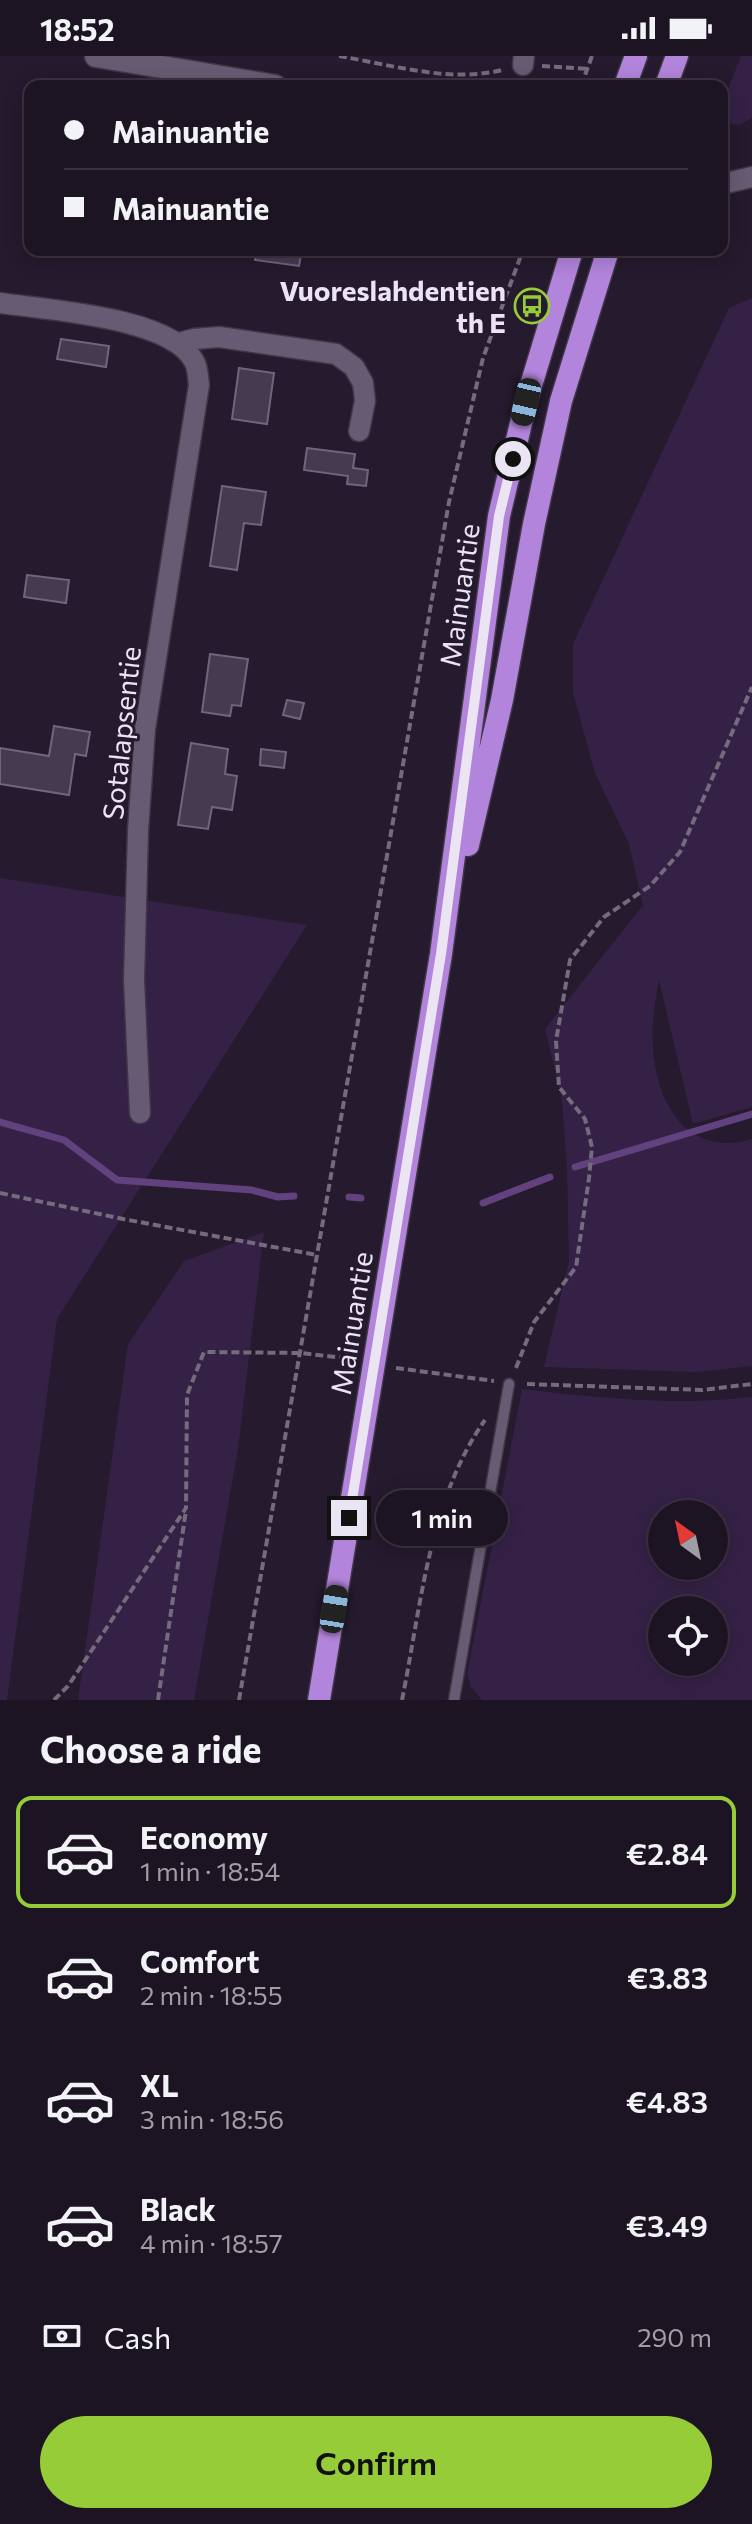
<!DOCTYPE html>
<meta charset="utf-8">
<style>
body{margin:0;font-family:Commissioner,sans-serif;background:#29212f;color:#f1f3f6;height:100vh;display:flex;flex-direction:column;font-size:30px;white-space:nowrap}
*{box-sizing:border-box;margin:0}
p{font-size:26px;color:#a09ea5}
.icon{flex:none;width:44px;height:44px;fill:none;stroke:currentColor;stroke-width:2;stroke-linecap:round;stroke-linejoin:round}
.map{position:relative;height:1644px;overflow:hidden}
.panel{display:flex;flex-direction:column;background:#1c1422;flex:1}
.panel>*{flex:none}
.guide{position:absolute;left:24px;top:24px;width:704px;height:176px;border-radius:16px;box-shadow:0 4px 20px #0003,0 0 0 2px #3a3340;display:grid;align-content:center;height:176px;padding:0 40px;background:#1c1422}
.needle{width:52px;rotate:327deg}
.controls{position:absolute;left:648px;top:1444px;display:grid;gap:16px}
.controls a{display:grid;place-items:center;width:80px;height:80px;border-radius:50%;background:#1c1422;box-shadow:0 4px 20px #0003,0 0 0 2px #3a3340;font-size:40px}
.end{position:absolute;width:36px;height:36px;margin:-18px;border:10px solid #ebe4f2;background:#111;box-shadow:0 0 0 4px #111}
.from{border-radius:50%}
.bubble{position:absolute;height:56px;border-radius:28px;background:#1c1422;box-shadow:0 4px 20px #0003,0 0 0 2px #3a3340;font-size:26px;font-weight:600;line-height:56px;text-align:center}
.car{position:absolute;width:24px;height:48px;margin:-24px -12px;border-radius:10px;box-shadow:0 0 6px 2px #0007;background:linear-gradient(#222 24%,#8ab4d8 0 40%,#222 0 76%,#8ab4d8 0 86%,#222 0)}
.guide b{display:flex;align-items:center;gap:28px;height:76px;font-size:30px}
.guide b+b{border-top:2px solid #3a3340}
.guide i{width:20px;height:20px;background:#f1f3f6}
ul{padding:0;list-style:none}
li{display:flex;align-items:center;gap:24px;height:112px;margin:0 16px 12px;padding:0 24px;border:4px solid transparent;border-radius:16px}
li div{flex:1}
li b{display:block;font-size:30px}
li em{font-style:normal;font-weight:600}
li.on{border-color:#97cc39}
li>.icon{width:72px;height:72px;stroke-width:1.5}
h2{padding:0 40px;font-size:36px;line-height:96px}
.pay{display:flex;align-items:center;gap:20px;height:88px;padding:0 40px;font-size:30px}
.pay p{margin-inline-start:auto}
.button{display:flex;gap:16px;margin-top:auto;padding:16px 40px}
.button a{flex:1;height:92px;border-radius:48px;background:#97cc39;color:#111;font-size:32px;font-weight:600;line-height:92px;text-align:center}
.status{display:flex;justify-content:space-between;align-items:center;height:56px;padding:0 40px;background:#1c1422;direction:ltr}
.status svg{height:22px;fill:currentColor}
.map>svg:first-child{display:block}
.green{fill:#352146;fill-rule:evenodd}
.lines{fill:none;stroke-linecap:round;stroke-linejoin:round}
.stream{stroke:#62427e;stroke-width:7}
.building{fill:#463a51;stroke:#71657d;stroke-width:2}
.service-casing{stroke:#3f3646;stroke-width:13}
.minor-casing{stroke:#3f3646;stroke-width:23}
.tertiary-casing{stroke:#3f3646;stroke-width:25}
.trunk-casing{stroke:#3f3646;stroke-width:25}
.path{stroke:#746b7c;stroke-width:4;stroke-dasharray:8 4;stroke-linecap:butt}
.service{stroke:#675b73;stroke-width:10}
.minor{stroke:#675b73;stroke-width:20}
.tertiary{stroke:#675b73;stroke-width:22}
.trunk{stroke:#b284db;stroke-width:22}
.route{stroke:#ebe4f2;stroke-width:10}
.labels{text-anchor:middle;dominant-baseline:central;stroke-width:6;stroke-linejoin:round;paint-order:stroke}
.poi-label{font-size:28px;font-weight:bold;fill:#ebe4f2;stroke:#251a2e;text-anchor:end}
.street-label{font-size:28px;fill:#ebe4f2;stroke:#251a2e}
</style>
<div class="status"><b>18:52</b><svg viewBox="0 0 49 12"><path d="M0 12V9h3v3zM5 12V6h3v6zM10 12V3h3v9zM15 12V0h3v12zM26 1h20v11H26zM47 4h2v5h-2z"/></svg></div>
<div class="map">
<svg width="752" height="1644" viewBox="0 0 752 1644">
<rect width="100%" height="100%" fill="#251a2e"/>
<path class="green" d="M741 0H752V62L739 69 722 66V48Z
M752 242V1051L693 1068 659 924C655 944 651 970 653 991 656 1048 688 1102 752 1083V1310L697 1316 544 1311 569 1205 567 1114 562 1043 545 973 643 849 629 788 595 717 573 637V588L729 252Z
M0 822 307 869 57 1263 7 1644H0Z
M264 1176 238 1393 194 1644H78L128 1288 184 1205Z
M522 1333C598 1342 676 1350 752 1341V1644H482L471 1631 467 1618ZM714 1458V1510H662V1458ZM662 1554H714V1606H662Z"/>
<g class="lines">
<path class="stream" d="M0 1066 64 1084 117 1124 252 1134 278 1141 294 1140
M575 1111 752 1058
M349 1141 361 1142
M483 1147 550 1121"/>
</g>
<path class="building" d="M257 194H302L299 210 255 204Z
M61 283 109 290 106 311 57 303Z
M239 312 274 317 267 368 232 363Z
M307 392 355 398 353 412 368 414 366 430 347 428 348 420 304 414Z
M222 430 266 436 261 469 244 467 237 514 210 510Z
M27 519 69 524 66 547 24 541Z
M210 598 248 603 241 650 232 649 230 660 202 656Z
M287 644 304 647 300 663 283 659Z
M54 670 90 676 86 700 75 698 69 739 0 728V692L49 700Z
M191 687 228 693 225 718 237 720 232 754 212 751 208 773 178 769Z
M261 693 286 696 284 712 260 709Z"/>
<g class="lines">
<g class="service-casing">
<path id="service" d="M454 1644 509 1328"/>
</g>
<g class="minor-casing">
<path id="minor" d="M523 9 524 0
M722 128 752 121
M0 247C47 254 171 261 194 305 198 311 198 322 199 329L145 673 138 775 134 924 140 1057
M179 287 194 283 219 281 336 298 354 311 363 327 365 345 359 375"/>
</g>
<g class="tertiary-casing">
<path id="tertiary" d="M96 0 275 30"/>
</g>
<g class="trunk-casing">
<path id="trunk" d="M625 30 636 0
M666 30 677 0
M468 789 502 644 534 468 561 345 608 194
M319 1644 441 898 499 460 526 346 572 194"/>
</g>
<path class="path" d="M339 0C392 9 450 27 502 14
M542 10 588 13
M581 30 592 0
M0 1137 123 1163 317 1199
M396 1312 494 1325
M516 1312 534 1266 576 1211 589 1122 592 1091 585 1063 559 1031 556 985 570 904 604 861 650 830 680 796 752 631
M527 1328 702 1334 752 1328
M54 1644 68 1630 186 1452 187 1339 204 1296 301 1297 352 1303
M158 1644 186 1454
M239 1644 449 446 483 302 523 194
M402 1644C421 1551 429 1443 485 1364"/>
<use href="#service" class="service"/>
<use href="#minor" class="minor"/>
<use href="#tertiary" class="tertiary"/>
<use href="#trunk" class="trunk"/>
</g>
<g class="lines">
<path class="route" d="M349 1462 441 898 499 460 513 403"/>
</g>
<defs>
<g id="bus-ring" transform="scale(1.8)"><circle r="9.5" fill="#251a2e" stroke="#97cc39" stroke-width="1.5"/><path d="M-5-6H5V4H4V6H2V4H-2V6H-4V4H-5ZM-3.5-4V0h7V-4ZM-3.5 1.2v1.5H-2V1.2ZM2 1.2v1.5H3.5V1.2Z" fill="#97cc39"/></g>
</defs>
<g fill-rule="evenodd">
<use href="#bus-ring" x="532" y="250"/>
</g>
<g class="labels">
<g class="poi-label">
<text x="506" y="234">Vuoreslahdentien<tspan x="506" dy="32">th E</tspan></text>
</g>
<g class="street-label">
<text transform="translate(459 539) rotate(-82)">Mainuantie</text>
<text transform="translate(121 677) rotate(-84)">Sotalapsentie</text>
<text transform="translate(351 1267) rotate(-81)">Mainuantie</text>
</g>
</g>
</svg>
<div class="controls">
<a><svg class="needle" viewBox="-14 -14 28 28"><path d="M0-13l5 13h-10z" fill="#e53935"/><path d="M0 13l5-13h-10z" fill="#a09ea5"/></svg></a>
<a><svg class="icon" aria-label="locate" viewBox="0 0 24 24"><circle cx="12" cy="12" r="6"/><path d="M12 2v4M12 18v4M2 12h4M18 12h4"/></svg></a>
</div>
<i class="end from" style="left:513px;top:403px"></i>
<i class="end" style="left:349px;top:1462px"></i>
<div class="bubble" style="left:376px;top:1434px;width:132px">1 min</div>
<i class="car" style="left:526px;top:346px;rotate:193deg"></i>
<i class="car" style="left:334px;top:1553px;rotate:9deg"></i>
<div class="guide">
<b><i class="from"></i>Mainuantie</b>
<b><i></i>Mainuantie</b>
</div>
</div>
<section class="panel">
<h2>Choose a ride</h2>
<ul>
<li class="on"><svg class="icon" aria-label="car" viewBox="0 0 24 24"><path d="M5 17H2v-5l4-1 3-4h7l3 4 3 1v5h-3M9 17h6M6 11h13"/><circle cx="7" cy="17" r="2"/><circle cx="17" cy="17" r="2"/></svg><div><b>Economy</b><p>1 min · 18:54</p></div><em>€2.84</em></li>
<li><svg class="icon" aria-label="car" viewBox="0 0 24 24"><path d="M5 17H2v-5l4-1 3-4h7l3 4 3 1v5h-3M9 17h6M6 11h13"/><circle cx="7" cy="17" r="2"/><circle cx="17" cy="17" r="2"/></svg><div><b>Comfort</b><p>2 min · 18:55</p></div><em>€3.83</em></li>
<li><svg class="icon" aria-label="car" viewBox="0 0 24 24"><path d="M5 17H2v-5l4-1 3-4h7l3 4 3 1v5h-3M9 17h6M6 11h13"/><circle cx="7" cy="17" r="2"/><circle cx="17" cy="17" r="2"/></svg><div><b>XL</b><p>3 min · 18:56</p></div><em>€4.83</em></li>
<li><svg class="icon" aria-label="car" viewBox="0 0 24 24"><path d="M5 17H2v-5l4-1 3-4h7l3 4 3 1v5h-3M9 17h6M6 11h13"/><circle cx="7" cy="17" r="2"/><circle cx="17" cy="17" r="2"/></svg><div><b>Black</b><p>4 min · 18:57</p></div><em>€3.49</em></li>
</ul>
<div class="pay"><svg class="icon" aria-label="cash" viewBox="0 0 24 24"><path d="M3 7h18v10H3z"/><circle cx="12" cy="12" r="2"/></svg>Cash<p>290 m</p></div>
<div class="button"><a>Confirm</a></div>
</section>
